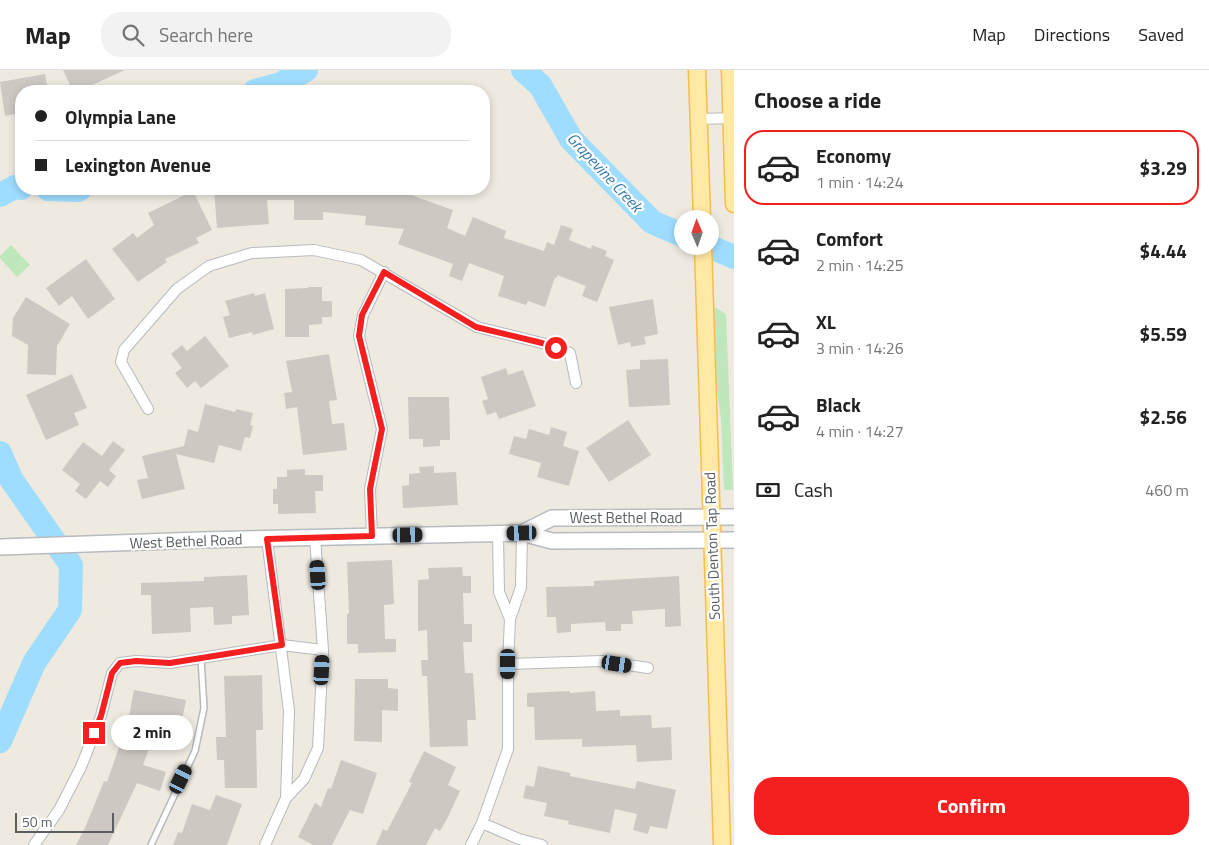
<!DOCTYPE html>
<meta charset="utf-8">
<style>
body{margin:0;font-family:"Titillium Web",sans-serif;background:#f2f2f2;color:#222;height:100vh;display:flex;flex-direction:column;font-size:19px;white-space:nowrap}
*{box-sizing:border-box;margin:0}
p{font-size:16px;color:#767676}
.icon{flex:none;width:28px;height:28px;fill:none;stroke:currentColor;stroke-width:2;stroke-linecap:round;stroke-linejoin:round}
.map{position:relative;flex:1;overflow:hidden}
.details{display:flex;flex-direction:column;background:#fff;width:475px}
.details>*{flex:none}
.banner{position:absolute;left:15px;top:15px;width:475px;height:110px;border-radius:20px;box-shadow:0 2px 8px #0003;display:grid;align-content:center;height:110px;padding:0 20px;background:#fff}
.needle{width:32px;rotate:358deg}
.controls{position:absolute;left:674px;top:140px;display:grid;gap:10px}
.controls a{display:grid;place-items:center;width:45px;height:45px;border-radius:50%;background:#fff;box-shadow:0 2px 8px #0003;font-size:25px}
.scale{position:absolute;left:15px;bottom:12px;width:99px;box-sizing:border-box;padding-left:5px;border:2px solid #595e63;border-top:0;font-size:14px;line-height:18px;white-space:nowrap;color:#595e63;-webkit-text-stroke:4px #fff;paint-order:stroke}
.end{position:absolute;width:22px;height:22px;margin:-11px;border:6px solid #f42020;background:#fff;box-shadow:0 0 0 2px #fff}
.from{border-radius:50%}
.bubble{position:absolute;height:35px;border-radius:18px;background:#fff;box-shadow:0 2px 8px #0003;font-size:16px;font-weight:700;line-height:35px;text-align:center}
.car{position:absolute;width:15px;height:30px;margin:-15px -8px;border-radius:6px;box-shadow:0 0 4px 1px #0007;background:linear-gradient(#222 24%,#8ab4d8 0 40%,#222 0 76%,#8ab4d8 0 86%,#222 0)}
.banner b{display:flex;align-items:center;gap:18px;height:48px;font-size:19px}
.banner b+b{border-top:1px solid #e0e0e0}
.banner i{width:12px;height:12px;background:#222}
ul{padding:0;list-style:none}
li{display:flex;align-items:center;gap:15px;height:75px;margin:0 10px 8px;padding:0 10px;border:2px solid transparent;border-radius:20px}
li div{flex:1}
li b{display:block;font-size:19px}
li em{font-style:normal;font-weight:700}
li.selected{border-color:#f42020}
li>.icon{width:45px;height:45px;stroke-width:1.5}
h2{padding:0 20px;font-size:22px;line-height:60px}
.pay{display:flex;align-items:center;gap:12px;height:55px;padding:0 20px;font-size:19px}
.pay p{margin-inline-start:auto}
.action{display:flex;gap:10px;margin-top:auto;padding:10px 20px}
.action a{flex:1;height:58px;border-radius:20px;background:#f42020;color:#fff;font-size:20px;font-weight:700;line-height:58px;text-align:center}
header{display:flex;align-items:center;gap:30px;box-sizing:border-box;height:70px;padding:0 25px;background:#fff;border-bottom:1px solid #e0e0e0}
header strong{font-size:24px}
nav{display:flex;gap:28px;margin-inline-start:auto;font-size:18px}
.search{width:350px;height:45px;background:#f2f2f2;display:flex;align-items:center;gap:12px;box-sizing:border-box;padding:0 18px;border-radius:20px;color:#767676;font-size:19px}
main{display:flex;flex:1;min-height:0}
.map>svg:first-child{display:block}
.green{fill:#bee7bb}
.lines{fill:none;stroke-linecap:round;stroke-linejoin:round}
.river{stroke:#9fddff;stroke-width:24}
.building{fill:#cdc8c2}
.service-casing{stroke:#b6babe;stroke-width:8}
.minor-casing{stroke:#b6babe;stroke-width:12}
.secondary-casing{stroke:#b6bbc1;stroke-width:18}
.primary-casing{stroke:#fabc4d;stroke-width:19}
.service{stroke:#fff;stroke-width:5}
.minor{stroke:#fff;stroke-width:10}
.secondary{stroke:#fff;stroke-width:15}
.primary{stroke:#ffe9a4;stroke-width:16}
.route{stroke:#f42020;stroke-width:6}
.labels{text-anchor:middle;dominant-baseline:central;stroke-width:4.5;stroke-linejoin:round;paint-order:stroke}
.street-label{font-size:15px;fill:#595e63;stroke:#fff}
.water-label{font-size:16px;font-style:italic;fill:#347aae;stroke:#fff}
</style>
<header>
<strong>Map</strong>
<div class="search"><svg class="icon" aria-label="search" viewBox="0 0 24 24"><circle cx="10" cy="10" r="6"/><path d="M15 15l6 6"/></svg>Search here</div>
<nav><a>Map</a><a>Directions</a><a>Saved</a></nav>
</header>
<main>
<div class="map">
<svg width="734" height="775" viewBox="0 0 734 775">
<rect width="100%" height="100%" fill="#eeeae0"/>
<path class="green" d="M11 175 30 195 17 207 0 188V186Z
M713 236 726 244 733 420H724L721 349 715 308Z"/>
<g class="lines">
<path class="river" d="M523 0 540 15 571 69 652 152 682 165
M255 21 281 14 306 0
M48 119 78 120 80 119
M0 125 15 117 21 118
M708 176 734 187
M0 383 11 409 71 495 70 540 34 593 0 671"/>
</g>
<path class="building" d="M63 0H125L79 21H73Z
M45 4 48 21H21V43L5 46 0 12Z
M214 119H394L453 140 447 158 465 166 473 147 506 161 504 168 544 181 547 172 554 175 561 155 573 159 569 170 591 179 592 175 607 181 605 186 614 190 597 232 582 226 586 216 557 205V208L555 207 545 237 528 231 526 235 498 226 504 206 469 193 462 211 449 206 453 194 398 174 404 159 365 155 366 146 323 142V150H294V130H267L269 154 217 158Z
M193 121 212 160 196 168 199 173 165 189 167 192 138 212 112 179 133 163 137 168 154 155 148 143Z
M86 189 115 229 88 249 72 226 59 236 46 218Z
M308 217H322V231H332V247H322V254L309 255V267H285V219L308 218Z
M254 223 255 226 265 223 274 259 253 265 252 262 229 268 223 247 230 245 225 231Z
M26 227 70 254 57 276 56 305 27 304 28 275 12 266 13 248Z
M653 229 658 264 644 267 646 274 631 277 630 272 618 275 609 237Z
M205 266 229 296 201 318 195 311 187 318 175 303 182 298 171 284 182 275 187 281Z
M329 284 337 330 329 331 332 354 344 353 347 380 303 385 297 337 286 339 284 323 292 322 286 291Z
M668 289 670 335 629 337 626 300 640 299V290Z
M506 298 508 305 523 300 536 336 499 349 496 342 487 345 482 331 488 329 481 307Z
M72 304 87 338 74 343 79 355 46 370 26 325Z
M408 327H449L450 370H440V376L423 377V369H409Z
M205 334 235 342 236 339 253 343 250 355 253 356 250 368 245 367 241 381 219 375 214 393 176 384 185 419 142 429 137 410 148 408 142 386 184 376 188 359 198 362Z
M628 350 651 385 609 412 586 378Z
M551 357 567 362 563 376 579 381 569 416 537 407 541 393 509 384 514 366 526 369 529 359 549 365Z
M113 371 125 380 109 400 116 406 108 417 100 411 86 429 75 421 80 414 62 400 83 372 102 386Z
M434 396V403L456 402 458 435 403 438 402 416 409 415V404L420 403 419 397Z
M305 399V405H323V421H315L316 443 278 444V434H273V419H277V407H287V400Z
M392 490 394 534 384 535 385 569H396V582L358 583V574H347V544L349 543 347 492Z
M462 497 463 506H471V523H463L464 554H472V572H463L465 603H473L476 650H467L468 676 430 677 427 606H422L421 590H428L427 560 418 561V510L429 509 428 498Z
M247 505 249 545 232 546V554L214 555 213 537 190 538 191 562 152 564 151 525H141V513L204 511V507Z
M679 506 681 556 665 557V539L632 541 633 554H621V561H606L605 552 571 554V562L557 563 556 547H547L546 517 594 516V511Z
M262 605 263 660H256L257 718H225L224 690H217L216 667H226L224 606Z
M355 609H388V618L398 619V641L382 640V672L354 671Z
M134 620 186 630 178 670 154 665 143 695 166 702 160 721 137 713 108 775H76L85 758 104 711 107 712 123 666 125 667Z
M570 621V623L595 621 596 641 620 640V646L651 645 652 658 671 657 672 690 637 692 636 675 582 677V669L535 670 534 637H527V623Z
M424 681 456 697 448 715 460 721 447 749 440 761 435 758 426 775H376L383 759 387 761 412 713 409 712Z
M341 690 377 703 363 744 350 740 332 775H313L298 767 315 733 321 737 328 718 331 719Z
M538 696 570 703V706L635 719 637 711 676 720 667 759 650 756 648 764 633 760 637 744 615 739 610 763 568 754 569 751 544 746 547 733 523 728 526 715 534 717Z
M216 725 242 734 227 775H173L178 762 182 763 192 734 210 740Z"/>
<g class="lines">
<g class="service-casing">
<path id="service" d="M151 775 195 681 204 638 201 588"/>
</g>
<g class="minor-casing">
<path id="minor" d="M699 49 734 48
M148 339 121 292 124 280 177 219 209 196 252 183 314 180 361 190 477 257 542 273 570 283 576 313
M498 463 499 522 510 549
M372 466 370 419 382 359 359 266 363 245 384 202
M508 594 602 591 648 598
M286 728 304 709 318 678 323 580 315 467
M482 753 519 769 542 775
M34 775 59 740 81 697 101 646 112 603 120 593 136 591 170 593 282 575 323 580
M265 775 286 728 289 641 267 469
M471 775 482 753 508 679V594L510 549 521 517 522 463"/>
</g>
<g class="secondary-casing">
<path id="secondary" d="M522 463 552 448 734 447
M0 477 201 470 522 463 552 471 734 470"/>
</g>
<g class="primary-casing">
<path id="primary" d="M697 0 702 149
M730 0 734 134
M703 176 722 775"/>
</g>
<use href="#service" class="service"/>
<use href="#minor" class="minor"/>
<use href="#secondary" class="secondary"/>
<use href="#primary" class="primary"/>
</g>
<g class="lines">
<path class="route" d="M94 663 101 646 112 603 120 593 136 591 170 593 282 575 267 469 372 466 370 419 382 359 359 266 362 245 384 202 476 257 542 273 556 278"/>
</g>
<g class="labels">
<g class="street-label">
<text x="626" y="447">West Bethel Road</text>
<text transform="translate(186 471) rotate(-2)">West Bethel Road</text>
<text transform="translate(712 476) rotate(-92)">South Denton Tap Road</text>
</g>
<g class="water-label">
<text transform="translate(605 102) rotate(47)">Grapevine Creek</text>
</g>
</g>
</svg>
<div class="controls">
<a><svg class="needle" viewBox="-14 -14 28 28"><path d="M0-13l5 13h-10z" fill="#e53935"/><path d="M0 13l5-13h-10z" fill="#767676"/></svg></a>
</div>
<div class="scale">50 m</div>
<i class="end from" style="left:556px;top:278px"></i>
<i class="end" style="left:94px;top:663px"></i>
<div class="bubble" style="left:111px;top:645px;width:82px">2 min</div>
<i class="car" style="left:522px;top:463px;rotate:268deg"></i>
<i class="car" style="left:408px;top:465px;rotate:89deg"></i>
<i class="car" style="left:318px;top:505px;rotate:356deg"></i>
<i class="car" style="left:508px;top:594px;rotate:180deg"></i>
<i class="car" style="left:617px;top:594px;rotate:99deg"></i>
<i class="car" style="left:322px;top:600px;rotate:3deg"></i>
<i class="car" style="left:181px;top:709px;rotate:26deg"></i>
<div class="banner">
<b><i class="from"></i>Olympia Lane</b>
<b><i></i>Lexington Avenue</b>
</div>
</div>
<section class="details">
<h2>Choose a ride</h2>
<ul>
<li class="selected"><svg class="icon" aria-label="car" viewBox="0 0 24 24"><path d="M5 17H2v-5l4-1 3-4h7l3 4 3 1v5h-3M9 17h6M6 11h13"/><circle cx="7" cy="17" r="2"/><circle cx="17" cy="17" r="2"/></svg><div><b>Economy</b><p>1 min · 14:24</p></div><em>$3.29</em></li>
<li><svg class="icon" aria-label="car" viewBox="0 0 24 24"><path d="M5 17H2v-5l4-1 3-4h7l3 4 3 1v5h-3M9 17h6M6 11h13"/><circle cx="7" cy="17" r="2"/><circle cx="17" cy="17" r="2"/></svg><div><b>Comfort</b><p>2 min · 14:25</p></div><em>$4.44</em></li>
<li><svg class="icon" aria-label="car" viewBox="0 0 24 24"><path d="M5 17H2v-5l4-1 3-4h7l3 4 3 1v5h-3M9 17h6M6 11h13"/><circle cx="7" cy="17" r="2"/><circle cx="17" cy="17" r="2"/></svg><div><b>XL</b><p>3 min · 14:26</p></div><em>$5.59</em></li>
<li><svg class="icon" aria-label="car" viewBox="0 0 24 24"><path d="M5 17H2v-5l4-1 3-4h7l3 4 3 1v5h-3M9 17h6M6 11h13"/><circle cx="7" cy="17" r="2"/><circle cx="17" cy="17" r="2"/></svg><div><b>Black</b><p>4 min · 14:27</p></div><em>$2.56</em></li>
</ul>
<div class="pay"><svg class="icon" aria-label="cash" viewBox="0 0 24 24"><path d="M3 7h18v10H3z"/><circle cx="12" cy="12" r="2"/></svg>Cash<p>460 m</p></div>
<div class="action"><a>Confirm</a></div>
</section>
</main>
